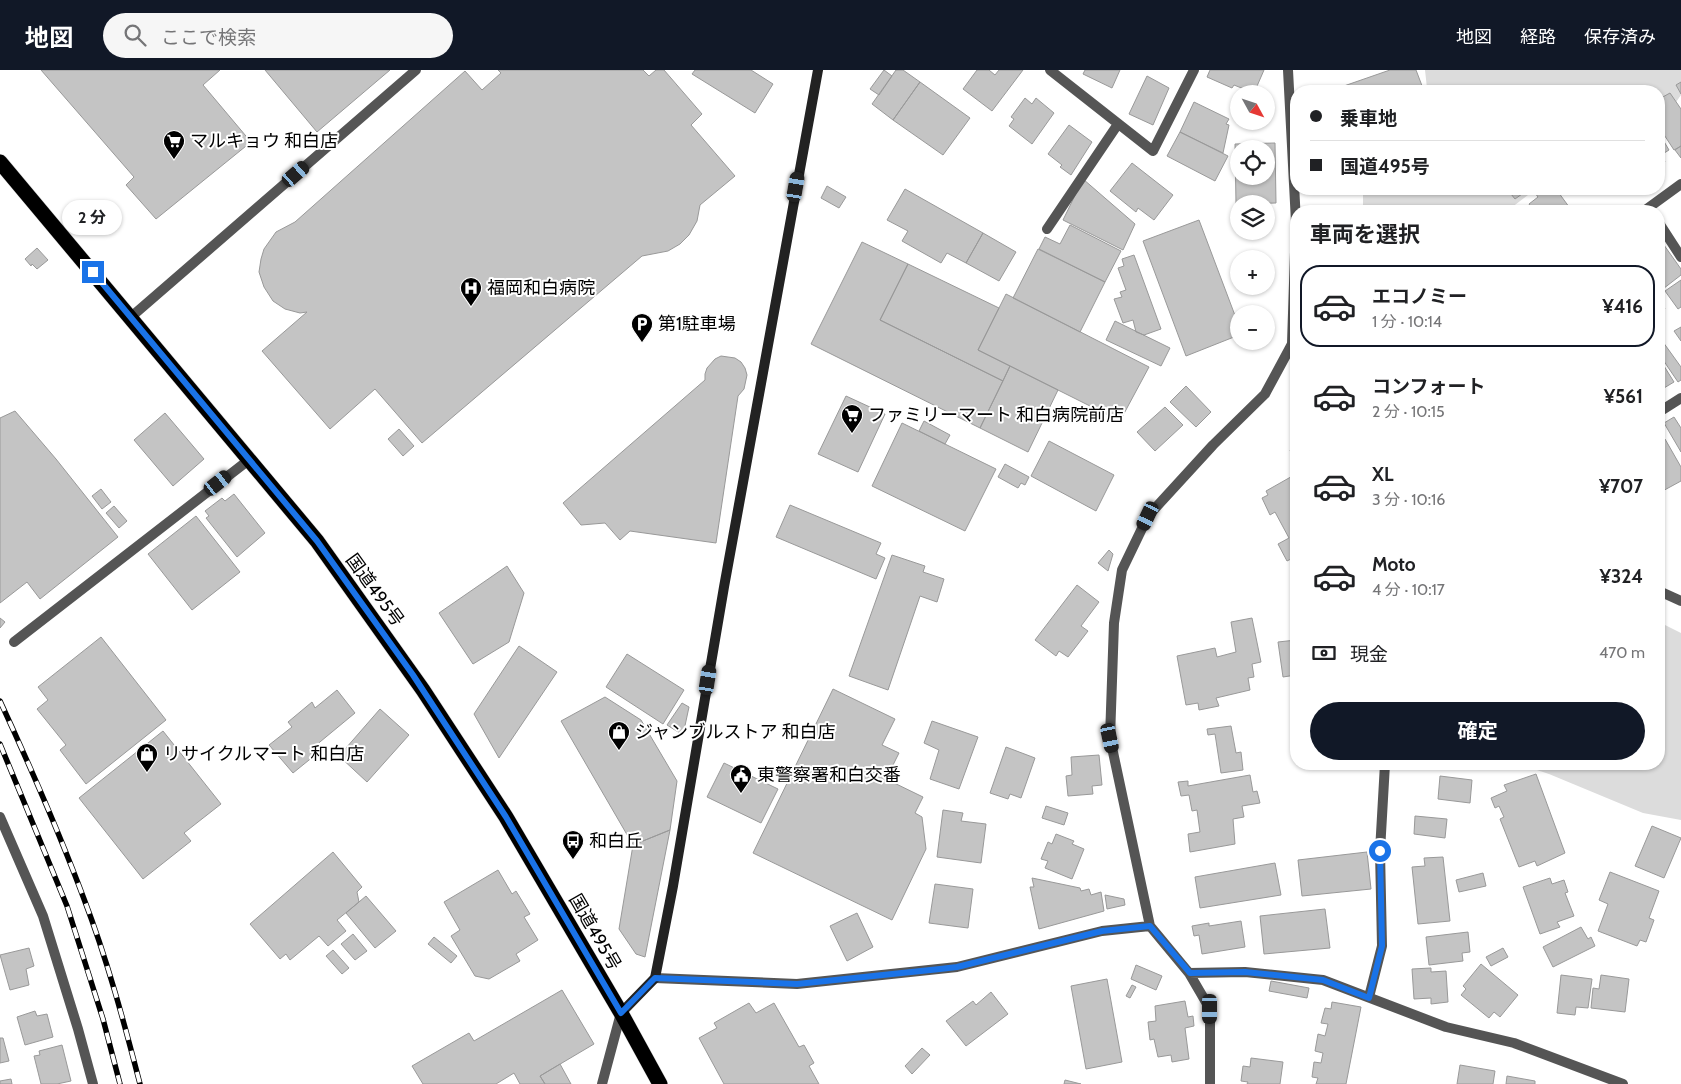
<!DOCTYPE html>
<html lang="ja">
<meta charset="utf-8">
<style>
body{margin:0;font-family:Cabin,"Noto Sans JP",sans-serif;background:#f6f6f6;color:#202124;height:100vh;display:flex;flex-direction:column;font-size:19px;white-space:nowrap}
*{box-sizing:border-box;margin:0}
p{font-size:16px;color:#757577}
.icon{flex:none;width:28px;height:28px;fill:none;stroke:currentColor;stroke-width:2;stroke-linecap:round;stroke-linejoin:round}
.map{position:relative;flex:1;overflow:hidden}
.side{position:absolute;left:1290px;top:135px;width:375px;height:565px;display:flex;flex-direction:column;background:#fff;border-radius:20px;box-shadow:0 1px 4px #0004}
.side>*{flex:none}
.guide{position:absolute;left:1290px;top:15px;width:375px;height:110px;border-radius:20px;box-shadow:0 1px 4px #0004;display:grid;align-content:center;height:110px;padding:0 20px;background:#fff}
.needle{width:32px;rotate:130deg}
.tools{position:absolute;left:1230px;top:15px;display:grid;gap:10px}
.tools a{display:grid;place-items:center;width:45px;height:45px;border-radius:50%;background:#fff;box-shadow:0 1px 4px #0004;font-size:25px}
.end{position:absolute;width:22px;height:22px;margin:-11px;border:6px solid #1a73e8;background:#fff;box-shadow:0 0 0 2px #fff}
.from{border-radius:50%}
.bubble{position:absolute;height:35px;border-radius:18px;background:#fff;box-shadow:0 1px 4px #0004;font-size:16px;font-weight:700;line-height:35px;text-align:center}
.car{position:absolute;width:15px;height:30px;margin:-15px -8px;border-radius:6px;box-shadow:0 0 4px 1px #0007;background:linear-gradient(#222 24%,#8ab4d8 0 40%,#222 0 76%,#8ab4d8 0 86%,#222 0)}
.guide b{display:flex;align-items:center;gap:18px;height:48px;font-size:19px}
.guide b+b{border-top:1px solid #e0e0e0}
.guide i{width:12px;height:12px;background:#202124}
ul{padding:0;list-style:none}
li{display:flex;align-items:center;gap:15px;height:82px;margin:0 10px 8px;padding:0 10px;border:2px solid transparent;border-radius:20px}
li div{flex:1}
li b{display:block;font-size:19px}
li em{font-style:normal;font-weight:700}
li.selected{border-color:#111827}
li>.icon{width:45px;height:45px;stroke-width:1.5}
h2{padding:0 20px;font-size:22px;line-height:60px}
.pay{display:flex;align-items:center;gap:12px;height:55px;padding:0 20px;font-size:19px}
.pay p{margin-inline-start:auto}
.cta{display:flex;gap:10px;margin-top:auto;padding:10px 20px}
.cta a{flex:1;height:58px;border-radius:30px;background:#111827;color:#fff;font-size:20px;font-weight:700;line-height:58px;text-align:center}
header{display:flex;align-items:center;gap:30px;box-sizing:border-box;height:70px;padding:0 25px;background:#111827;color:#fff}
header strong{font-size:24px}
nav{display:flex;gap:28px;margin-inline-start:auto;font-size:18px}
.search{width:350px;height:45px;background:#f6f6f6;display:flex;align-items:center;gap:12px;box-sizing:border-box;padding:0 18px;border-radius:28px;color:#757577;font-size:19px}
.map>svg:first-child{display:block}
.green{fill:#dcdcdc}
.building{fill:#c4c4c4;stroke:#999;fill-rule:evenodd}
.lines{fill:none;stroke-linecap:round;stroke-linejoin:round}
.highway-casing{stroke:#dbdbdb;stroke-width:16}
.street{stroke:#555;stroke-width:10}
.secondary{stroke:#222;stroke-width:10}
.highway{stroke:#000;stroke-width:15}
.rail-casing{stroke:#000;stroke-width:5.5}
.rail{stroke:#fff;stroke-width:4;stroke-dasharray:11;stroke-linecap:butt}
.route{stroke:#1a73e8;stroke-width:6}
.labels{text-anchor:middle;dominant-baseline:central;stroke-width:4;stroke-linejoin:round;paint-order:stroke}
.poi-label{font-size:18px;fill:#000;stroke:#fff;text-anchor:start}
.street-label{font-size:18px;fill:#000;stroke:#fff}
</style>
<header>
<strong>地図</strong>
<div class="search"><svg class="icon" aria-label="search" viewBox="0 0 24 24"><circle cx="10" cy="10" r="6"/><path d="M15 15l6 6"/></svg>ここで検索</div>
<nav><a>地図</a><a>経路</a><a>保存済み</a></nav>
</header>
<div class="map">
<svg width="1681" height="1014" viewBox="0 0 1681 1014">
<rect width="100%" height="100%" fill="#fff"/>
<path class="green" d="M1425 0H1681V25L1674 35 1659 27V21H1649L1640 17 1624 21H1423L1427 18Z
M1372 119H1536L1507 141H1363V125Z
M1659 552 1681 563V750L1643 743 1549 704 1519 694H1659Z"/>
<path class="building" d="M41 0H220L203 15 251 72 156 149 126 115 134 107Z
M265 0H390L317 62Z
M498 0H643L649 6 656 0H664L702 44 691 55 735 106 700 135 697 151 689 165 680 174 668 181 642 186 422 373 375 319 330 359 262 281 307 242 300 243 285 239 273 231 264 217 259 202 261 189 264 179 276 162 295 152 465 1 482 20 501 3Z
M695 0H751L773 14 755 43 692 4Z
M884 0 892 6 879 25 870 19Z
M896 0H903L920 12 893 50 872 34Z
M977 0H989L995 5 999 0H1023L992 41 963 19Z
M1085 0H1120L1112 18 1083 4Z
M1210 0H1264L1254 23 1234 15 1232 18 1207 7Z
M1390 0H1416L1424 21H1343L1341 17Z
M1147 6 1169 18 1153 55 1129 44Z
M920 12 970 48 943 85 893 50Z
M1681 12V24L1676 15Z
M1670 23 1681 39V76L1674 80 1659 57V36L1664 32 1661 28Z
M1025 28 1032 34 1036 28 1054 43 1032 74 1009 56 1014 49 1011 47Z
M1194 32 1229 49 1226 54 1229 55 1223 83 1180 62Z
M1069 55 1092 72 1071 105 1060 97 1062 95 1048 84Z
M1180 62 1228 86 1215 111 1167 86Z
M1659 63 1669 80 1661 85 1665 92 1659 96Z
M1275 73 1276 133 1236 134 1235 74ZM1239 79H1266V106H1239Z
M1681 76V88L1675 80Z
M1132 93 1173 125 1154 150 1138 138 1136 142 1110 121Z
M1083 109 1135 154 1123 180 1063 150Z
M827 116 846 127 839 138 821 128Z
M905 119 983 163 966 193 947 183 941 193 902 171 908 161 887 150Z
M1507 119H1529L1515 129Z
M1532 119H1556L1572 141H1529L1532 139 1529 134 1538 127Z
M1199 150 1239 256V265L1186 286 1143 171Z
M1070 155 1121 181 1105 212 1039 179 1045 167 1060 174Z
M983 163 1016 182 999 211 966 193Z
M1659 168 1681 199V205L1659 222Z
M862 172 908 194 880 250 1003 311 980 358 811 274Z
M37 178 48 190 37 199 32 194 31 196 25 189Z
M1038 179 1105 212 1080 262 1013 228Z
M1134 185 1161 259 1144 265 1136 262 1133 250 1123 253 1114 229 1122 227 1120 222 1126 220 1118 198 1124 196 1122 189Z
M908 194 999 238 978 280 1010 296 1003 311 880 250Z
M1681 210V237L1678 239 1665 221Z
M1006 224 1149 297 1120 351 978 280Z
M1659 229 1665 239 1659 243Z
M1115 251 1170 278 1161 296 1106 270Z
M1681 257V271L1674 261Z
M1663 272 1681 297V310L1678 312 1659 284V275Z
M721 286 735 288 741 292 745 298 747 305 744 319 738 326 716 473 630 461 620 470 605 453 581 455 563 433 705 310V304L707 298 715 289Z
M1659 288 1674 312 1659 321Z
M1010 296 1058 320 1028 382 980 358Z
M1186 316 1211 342 1196 357 1170 332Z
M846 326 885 344 858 402 818 384Z
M1165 337 1183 355 1155 381 1137 362Z
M15 341 56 389 118 467 40 529 27 512 0 533V348Z
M165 343 204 389 173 416 134 370Z
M1674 347 1681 358V382L1664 353Z
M924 351 950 365 945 374 919 361Z
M902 353 996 399 965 461 872 416Z
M399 359 414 376 403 386 388 369Z
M1665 369 1681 397V411L1659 423V373Z
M1049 371 1114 405 1096 441 1031 406Z
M1296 377V392L1290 380Z
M1005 394 1029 407 1025 415 1021 413 1018 418 998 407Z
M1296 404V493L1294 494 1291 489 1287 491 1278 474 1289 468 1275 442 1270 445 1262 428 1268 425 1266 421Z
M101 419 111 432 102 439 92 426Z
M234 424 265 463 237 487 206 448 209 446 205 441 222 428 225 431Z
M790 435 881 473 876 484 885 488 876 509 776 467Z
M114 436 127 451 119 458 106 443Z
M196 446 240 502 192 540 148 484Z
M1109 480 1113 484 1108 501 1098 493Z
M892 485 925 496 923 502 944 509 937 532 920 526 888 620 849 606Z
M507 496 524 523 509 572 473 594 439 543Z
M1077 515 1099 532 1081 556 1088 561 1068 587 1059 581 1056 586 1035 570Z
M0 548 5 552 0 558Z
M1252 548 1261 592 1252 594 1254 607 1248 608 1250 620 1216 628 1219 636 1199 640 1198 633 1186 635 1177 586 1215 578 1217 587 1236 582 1231 552Z
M101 567 166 650 86 714 60 680 66 675 37 639 48 630 38 617Z
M1296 570V605L1283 607 1278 572Z
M519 576 557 602 499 688 474 644Z
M627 584 684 620 663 654 606 617Z
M833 619 895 649 882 675 899 683 886 709 923 727 915 743 922 747 926 779 892 850 753 783Z
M337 620 355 643 309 681 314 686 293 703 269 675 292 657 288 652 312 632 315 638Z
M605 627 641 650 677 711 670 760 633 775 561 651Z
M682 633 689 637 683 665 667 655Z
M380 639 409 665 367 712 339 686Z
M932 651 978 667 959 719 930 709 939 680 924 673Z
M1231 656 1236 683 1241 682 1243 700 1221 703 1215 664 1208 665 1207 659Z
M163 661 221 734 184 763 191 771 143 809 79 728Z
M1006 677 1035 688 1021 728 1010 724 1008 729 990 723Z
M1099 685 1102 715 1092 716 1093 724 1068 726 1066 706 1072 705 1071 687Z
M724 693 778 719 761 753 707 727Z
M1536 704 1565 783 1537 796 1535 791 1519 797 1500 749 1504 747 1499 736 1495 738 1491 728 1507 721 1504 715Z
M1250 705 1253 722 1257 721 1260 733 1242 736 1244 747 1233 749 1235 774 1190 782 1188 764 1200 762 1197 740 1192 741 1189 725 1181 726 1178 712 1188 711V716Z
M1440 706 1472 710 1470 733 1438 729Z
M1046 736 1068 743 1064 755 1042 748Z
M943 740 963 743 961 751 986 754 981 793 937 787Z
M1415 746 1447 749 1445 768 1414 764Z
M1652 756 1681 768 1664 808 1635 796Z
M670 760 645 887 636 884 619 859 633 775Z
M1056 764 1074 771 1072 774 1084 779 1072 809 1045 798 1048 791 1041 789 1048 772 1052 774Z
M333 782 362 817 357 822 359 832 337 850 346 861 328 876 319 866 290 890 286 884 280 889 250 854Z
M1367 782 1371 819 1302 826 1298 790Z
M1443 787 1450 851 1418 854 1412 797 1425 796 1424 788Z
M1275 793 1281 825 1200 838 1195 807Z
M498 800 512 824 516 821 530 844 524 847 538 870 516 884 520 891 489 909 475 906 451 866 460 860 444 832Z
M1610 802 1659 821 1649 848 1654 850 1646 872 1640 870 1637 876 1598 861 1608 834 1599 830Z
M1483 803 1486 816 1459 822 1456 810Z
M1032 808 1080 818 1081 821 1089 819 1091 825 1101 822 1104 841 1039 859 1030 817H1034Z
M1550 808 1552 814 1564 810 1568 822 1565 823 1574 846 1557 852 1560 857 1540 864 1523 817Z
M935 814 973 819 968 858 929 853Z
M1105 825 1124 829 1125 835 1107 839Z
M366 826 396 861 375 878 346 843Z
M1325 839 1330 878 1264 884 1260 846Z
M857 843 873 877 847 891 830 856Z
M1241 851 1245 877 1202 884 1199 865 1194 866 1192 856 1209 853V856Z
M1581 857 1588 869 1591 867 1595 876 1553 897 1543 877Z
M1468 862 1470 882 1462 883 1463 891 1429 895 1426 867Z
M353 864 367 881 355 890 341 874Z
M434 867 457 886 451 893 428 874Z
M29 878 34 896 26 899 29 915 10 920 0 885Z
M1503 878 1508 887 1491 896 1486 887Z
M333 880 349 898 342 904 326 886Z
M1481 894 1518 925 1500 947 1494 942 1489 948 1461 925 1466 919 1463 916Z
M1136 895 1162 906 1156 920 1131 909Z
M1431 898V902L1446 901 1448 932 1431 934V928L1414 929 1412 899Z
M1561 905 1592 909 1588 938 1576 937 1575 945 1557 943Z
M1601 905 1629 909 1625 942 1591 938 1593 918 1599 919Z
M1107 909 1122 992 1086 999 1071 916Z
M1271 911 1309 918 1307 928 1269 921Z
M1132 915 1136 917 1130 928 1126 926Z
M562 920 594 974 540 1006 545 1014H520L514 1003 496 1014H423L412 996 469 963 474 971Z
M991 922 1008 944 966 976 946 951 973 931 976 935Z
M1185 931 1188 947 1193 946 1194 956 1185 958 1189 989 1172 992 1171 985 1158 987 1154 969 1150 970 1148 952 1156 951 1155 936Z
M1332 932 1361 937 1346 1014H1316L1318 1008 1312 1007 1314 992 1321 993 1323 983 1315 981 1318 964 1325 966 1328 954 1321 953 1325 938 1331 939Z
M749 933 756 943 774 933 799 977 804 975 814 993 809 996 819 1014H724L699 968 717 958 714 953Z
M35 941 37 946 47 944 53 967 25 975 17 947Z
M0 968H3L9 991 0 993Z
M62 975 71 1011 57 1014H41L34 986 40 985 39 981Z
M922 978 930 985 912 1004 905 996Z
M1251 988 1283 992 1280 1014H1247L1248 1012 1241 1011 1243 996 1250 997Z
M560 994 571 1014H545L540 1006Z
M1460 995 1495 1001 1493 1014H1457Z
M1507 1006 1535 1011V1014H1506Z
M11 1009 12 1014H0V1011Z
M1065 1010 1081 1014H1064Z"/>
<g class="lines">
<g class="highway-casing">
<path id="highway" d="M0 92 317 471 423 620 506 747 621 943 660 1014"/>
</g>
<path class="street" d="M1050 0 1153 81 1194 0
M1644 141 1681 114
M1659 153 1681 187
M1047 159 1118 54
M131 247 416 0
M1659 342 1681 328
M1659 521 1681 531
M14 572 250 389
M0 747 43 846 78 959 93 1014
M1189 903 1245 902 1323 910 1446 957 1514 973 1623 1014
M655 908 797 914 957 897 1102 861 1150 856
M1369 927 1382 876 1380 781 1385 694
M602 1014 621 943
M1210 1014V939L1189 903 1150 856 1110 668 1114 553 1122 500 1148 446 1213 375 1265 324 1292 274 1296 152 1288 0"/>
<path class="secondary" d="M621 943 655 908 673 816 724 517 818 0"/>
<use href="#highway" class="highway"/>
<g class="rail-casing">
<path id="rail" d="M0 631C30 696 59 762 84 829 107 889 124 952 140 1014
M0 674 67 836 103 949 120 1014"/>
</g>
<use href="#rail" class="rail"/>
</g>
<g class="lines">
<path class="route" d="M93 202 317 471 413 605 506 747 621 943 655 908 797 914 940 899 957 897 1102 861 1150 856 1190 903 1245 902 1323 910 1369 928 1382 876 1380 781"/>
</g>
<defs>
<g id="supermarket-pin" transform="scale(1.125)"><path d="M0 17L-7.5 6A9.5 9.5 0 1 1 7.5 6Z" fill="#000" stroke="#fff"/><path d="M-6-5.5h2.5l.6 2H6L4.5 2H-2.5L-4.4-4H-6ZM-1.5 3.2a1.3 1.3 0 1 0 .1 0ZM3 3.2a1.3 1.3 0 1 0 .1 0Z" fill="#fff"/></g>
<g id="hospital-pin" transform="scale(1.125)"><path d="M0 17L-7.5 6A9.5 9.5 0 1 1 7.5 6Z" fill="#000" stroke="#fff"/><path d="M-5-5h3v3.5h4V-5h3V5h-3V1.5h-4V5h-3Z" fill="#fff"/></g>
<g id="parking-pin" transform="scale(1.125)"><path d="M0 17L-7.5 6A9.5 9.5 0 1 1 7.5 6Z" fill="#000" stroke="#fff"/><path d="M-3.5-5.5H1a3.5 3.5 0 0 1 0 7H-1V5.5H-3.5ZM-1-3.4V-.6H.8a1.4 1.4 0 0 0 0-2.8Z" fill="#fff"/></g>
<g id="shop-pin" transform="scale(1.125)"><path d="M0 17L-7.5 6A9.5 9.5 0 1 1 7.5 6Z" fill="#000" stroke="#fff"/><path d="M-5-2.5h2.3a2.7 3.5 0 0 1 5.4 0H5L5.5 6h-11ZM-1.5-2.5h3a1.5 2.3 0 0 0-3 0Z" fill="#fff"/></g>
<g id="civic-pin" transform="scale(1.125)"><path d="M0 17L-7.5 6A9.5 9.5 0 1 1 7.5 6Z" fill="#000" stroke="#fff"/><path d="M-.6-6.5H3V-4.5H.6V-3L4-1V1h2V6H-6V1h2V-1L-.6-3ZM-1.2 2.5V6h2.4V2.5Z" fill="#fff"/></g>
<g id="bus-pin" transform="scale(1.125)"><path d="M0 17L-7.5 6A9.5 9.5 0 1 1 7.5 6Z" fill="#000" stroke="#fff"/><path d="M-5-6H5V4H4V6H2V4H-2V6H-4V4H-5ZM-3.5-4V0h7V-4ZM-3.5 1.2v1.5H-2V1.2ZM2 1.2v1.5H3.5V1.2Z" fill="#fff"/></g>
</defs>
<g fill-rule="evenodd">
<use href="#supermarket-pin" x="174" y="71"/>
<use href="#hospital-pin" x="471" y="218"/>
<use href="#parking-pin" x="642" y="254"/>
<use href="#supermarket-pin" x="852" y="345"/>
<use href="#shop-pin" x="619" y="662"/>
<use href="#shop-pin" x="147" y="684"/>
<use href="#civic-pin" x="741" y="705"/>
<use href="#bus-pin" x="573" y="771"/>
</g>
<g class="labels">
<g class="poi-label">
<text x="190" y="71">マルキョウ 和白店</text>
<text x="487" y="218">福岡和白病院</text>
<text x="658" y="254">第1駐車場</text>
<text x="868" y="345">ファミリーマート 和白病院前店</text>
<text x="635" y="662">ジャンブルストア 和白店</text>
<text x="163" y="684">リサイクルマート 和白店</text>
<text x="757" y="705">東警察署和白交番</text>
<text x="589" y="771">和白丘</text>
</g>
<g class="street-label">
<text transform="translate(375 520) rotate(54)">国道495号</text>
<text transform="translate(595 862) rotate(60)">国道495号</text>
</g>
</g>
</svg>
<div class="tools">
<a><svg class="needle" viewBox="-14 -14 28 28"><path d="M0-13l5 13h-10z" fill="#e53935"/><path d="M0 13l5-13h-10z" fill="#757577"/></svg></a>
<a><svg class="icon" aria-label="locate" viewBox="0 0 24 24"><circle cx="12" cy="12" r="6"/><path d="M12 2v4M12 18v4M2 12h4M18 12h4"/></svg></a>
<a><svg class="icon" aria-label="layers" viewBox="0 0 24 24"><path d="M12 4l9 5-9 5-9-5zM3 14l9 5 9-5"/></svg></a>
<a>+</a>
<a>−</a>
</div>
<i class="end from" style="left:1380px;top:781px"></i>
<i class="end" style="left:93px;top:202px"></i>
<div class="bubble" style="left:62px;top:130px;width:60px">2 分</div>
<i class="car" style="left:296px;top:104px;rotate:49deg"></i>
<i class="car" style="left:796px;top:117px;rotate:10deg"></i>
<i class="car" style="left:218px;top:413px;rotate:52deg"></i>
<i class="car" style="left:1148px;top:446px;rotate:205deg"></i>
<i class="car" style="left:708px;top:610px;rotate:9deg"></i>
<i class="car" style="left:1110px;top:668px;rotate:168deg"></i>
<i class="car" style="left:1210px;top:939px;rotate:180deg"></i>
<div class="guide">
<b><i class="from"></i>乗車地</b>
<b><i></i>国道495号</b>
</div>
<section class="side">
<h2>車両を選択</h2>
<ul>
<li class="selected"><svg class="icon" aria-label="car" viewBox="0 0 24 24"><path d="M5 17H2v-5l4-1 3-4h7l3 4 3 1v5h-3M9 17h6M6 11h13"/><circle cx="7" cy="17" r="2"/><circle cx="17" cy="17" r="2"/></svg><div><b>エコノミー</b><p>1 分 · 10:14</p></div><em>¥416</em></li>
<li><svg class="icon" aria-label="car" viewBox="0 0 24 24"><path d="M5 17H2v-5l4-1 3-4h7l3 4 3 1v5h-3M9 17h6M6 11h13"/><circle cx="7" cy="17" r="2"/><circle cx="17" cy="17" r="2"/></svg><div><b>コンフォート</b><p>2 分 · 10:15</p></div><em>¥561</em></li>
<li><svg class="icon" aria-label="car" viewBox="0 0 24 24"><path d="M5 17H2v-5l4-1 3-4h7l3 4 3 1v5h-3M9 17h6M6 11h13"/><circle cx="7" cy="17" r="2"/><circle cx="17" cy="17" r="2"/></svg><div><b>XL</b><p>3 分 · 10:16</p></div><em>¥707</em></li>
<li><svg class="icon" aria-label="car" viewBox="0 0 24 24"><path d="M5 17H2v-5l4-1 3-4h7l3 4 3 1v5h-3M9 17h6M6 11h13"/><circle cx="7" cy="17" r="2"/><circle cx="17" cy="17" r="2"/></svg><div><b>Moto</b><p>4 分 · 10:17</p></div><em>¥324</em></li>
</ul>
<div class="pay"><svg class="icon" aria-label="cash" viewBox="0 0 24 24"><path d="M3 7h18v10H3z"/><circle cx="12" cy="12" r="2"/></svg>現金<p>470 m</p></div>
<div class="cta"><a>確定</a></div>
</section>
</div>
